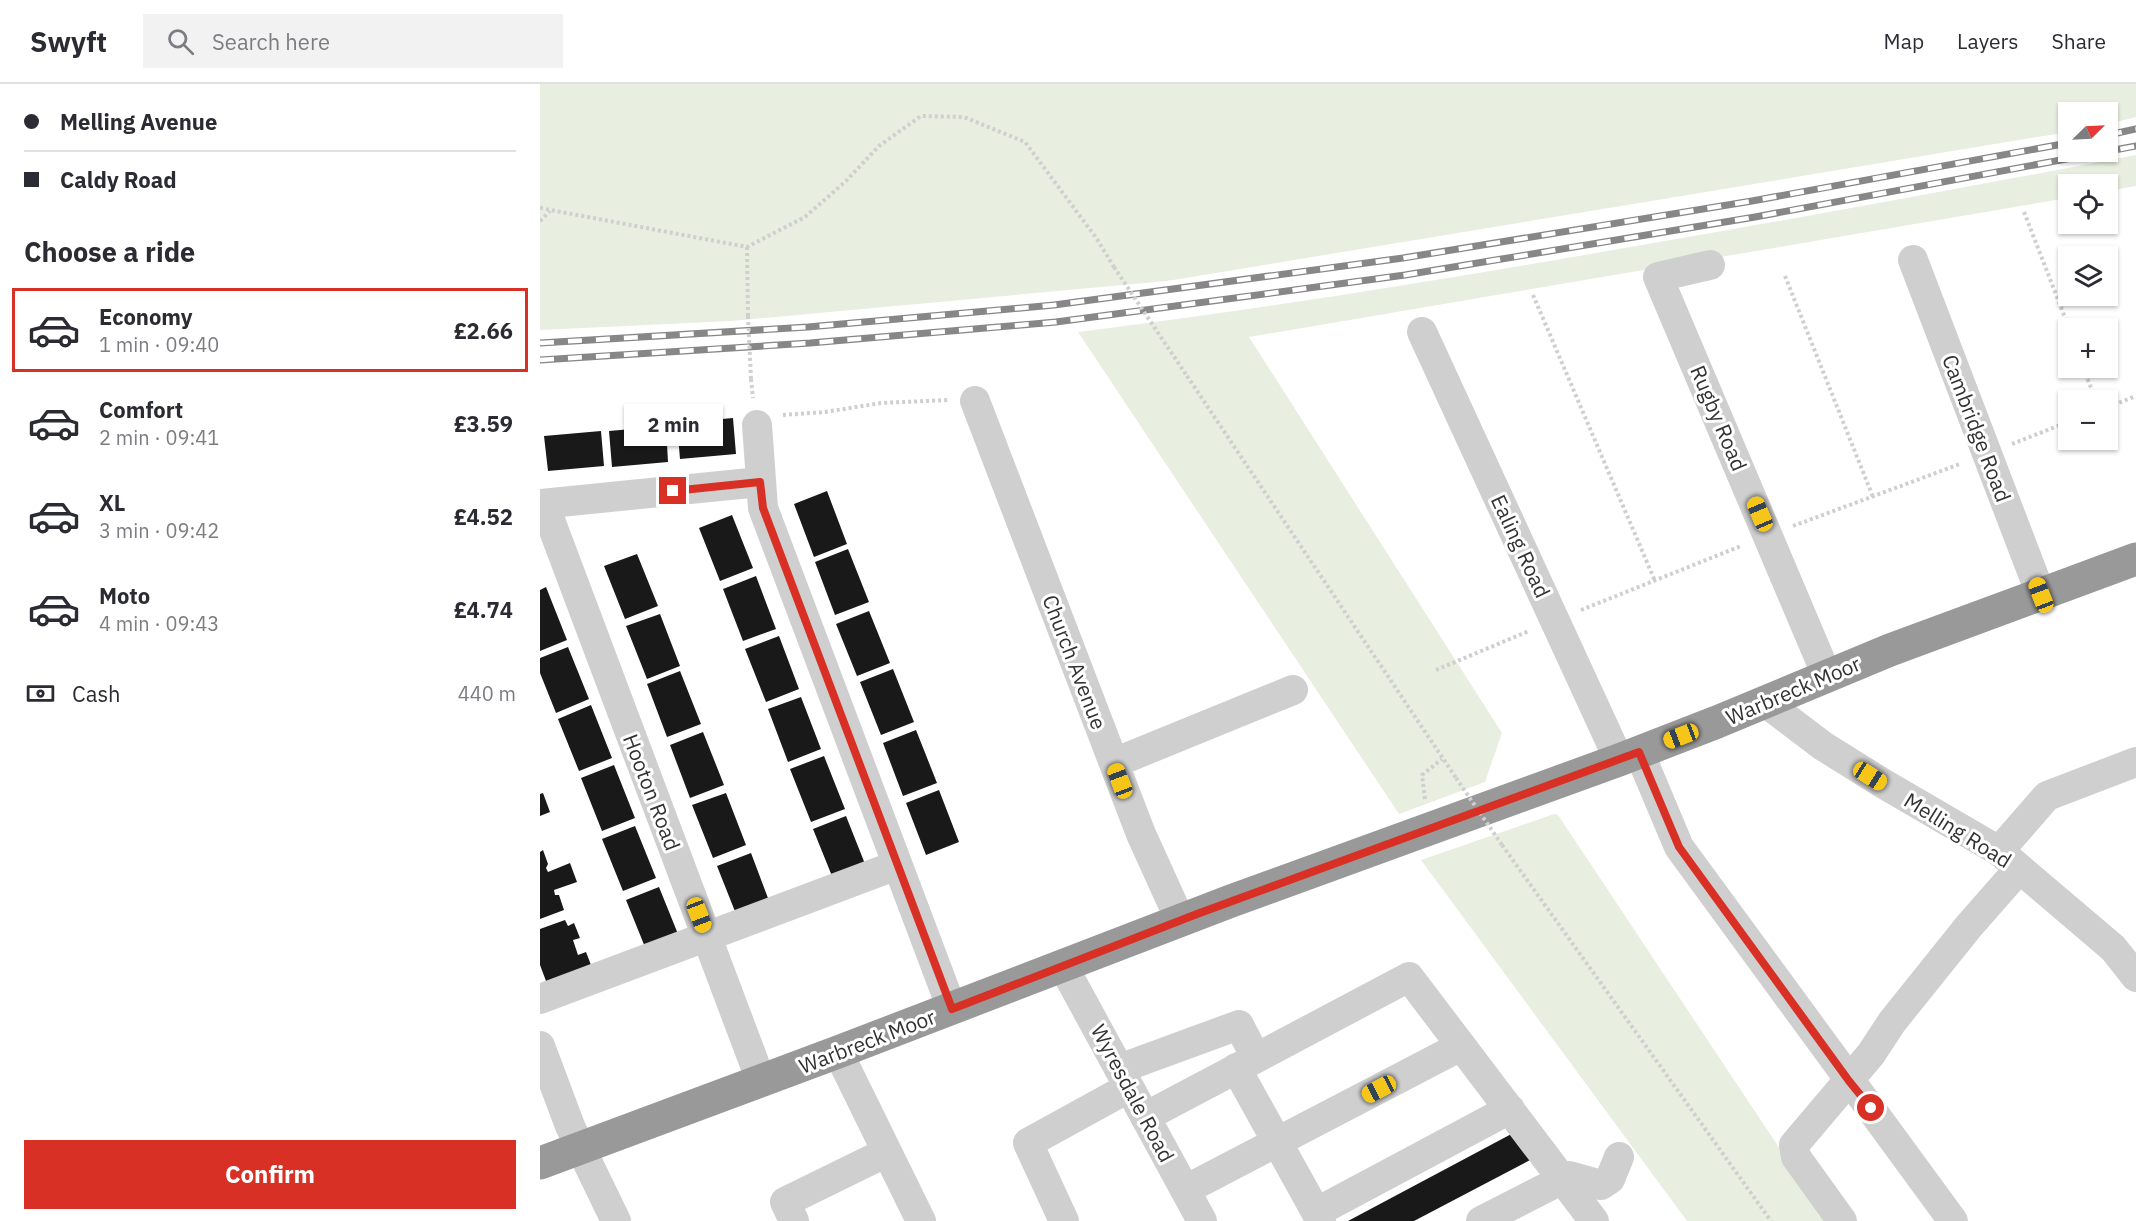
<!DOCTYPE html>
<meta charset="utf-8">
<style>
body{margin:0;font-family:"IBM Plex Sans",sans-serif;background:#f2f2f3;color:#2b2b33;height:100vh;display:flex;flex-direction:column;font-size:22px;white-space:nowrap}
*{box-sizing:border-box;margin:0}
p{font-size:20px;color:#7c7c81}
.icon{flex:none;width:33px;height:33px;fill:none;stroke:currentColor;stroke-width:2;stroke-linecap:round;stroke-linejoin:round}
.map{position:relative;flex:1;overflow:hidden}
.panel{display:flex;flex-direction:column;background:#fff;width:540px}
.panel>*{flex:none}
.hud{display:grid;align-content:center;height:132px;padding:0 24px;background:#fff}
.needle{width:39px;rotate:66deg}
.buttons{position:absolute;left:1518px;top:18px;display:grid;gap:12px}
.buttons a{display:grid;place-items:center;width:60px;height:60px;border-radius:0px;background:#fff;box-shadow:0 2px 4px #0004;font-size:30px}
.end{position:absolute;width:27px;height:27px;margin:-14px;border:8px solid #d93025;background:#fff;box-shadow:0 0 0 3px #fff}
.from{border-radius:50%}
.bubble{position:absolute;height:42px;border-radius:0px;background:#fff;box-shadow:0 2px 4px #0004;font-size:20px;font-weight:700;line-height:42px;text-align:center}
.car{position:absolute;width:18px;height:36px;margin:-18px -9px;border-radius:8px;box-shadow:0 0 4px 2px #0007;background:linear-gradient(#f5c518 24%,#345 0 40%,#f5c518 0 76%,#345 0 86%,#f5c518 0)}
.hud b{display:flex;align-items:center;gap:21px;height:57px;font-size:22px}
.hud b+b{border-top:2px solid #e1e1e2}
.hud i{width:15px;height:15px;background:#2b2b33}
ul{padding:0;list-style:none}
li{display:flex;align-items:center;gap:18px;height:84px;margin:0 12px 9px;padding:0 12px;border:3px solid transparent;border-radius:0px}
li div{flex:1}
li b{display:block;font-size:22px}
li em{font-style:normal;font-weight:700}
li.on{border-color:#d93025}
li>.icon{width:54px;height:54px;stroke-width:1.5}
h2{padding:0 24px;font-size:27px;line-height:72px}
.pay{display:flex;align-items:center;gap:15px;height:66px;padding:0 24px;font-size:22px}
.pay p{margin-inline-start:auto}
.cta{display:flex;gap:12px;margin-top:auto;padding:12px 24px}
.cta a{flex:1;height:69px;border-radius:0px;background:#d93025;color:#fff;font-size:24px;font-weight:700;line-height:69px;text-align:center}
header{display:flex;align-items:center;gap:36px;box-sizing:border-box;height:84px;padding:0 30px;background:#fff;border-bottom:2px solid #e1e1e2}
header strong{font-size:28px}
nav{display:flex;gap:33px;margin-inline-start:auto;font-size:21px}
.search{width:420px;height:54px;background:#f2f2f3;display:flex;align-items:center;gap:15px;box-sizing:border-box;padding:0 21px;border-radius:0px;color:#7c7c81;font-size:22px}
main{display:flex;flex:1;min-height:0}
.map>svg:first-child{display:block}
.green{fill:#e8eee0}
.building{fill:#191919}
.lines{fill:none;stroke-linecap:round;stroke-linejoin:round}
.path{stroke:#cfcfcf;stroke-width:4;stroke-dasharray:3 3;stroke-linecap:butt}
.minor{stroke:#cfcfcf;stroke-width:30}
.highway{stroke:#999;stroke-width:33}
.rail-casing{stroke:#878787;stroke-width:7}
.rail{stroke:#fff;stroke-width:4.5;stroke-dasharray:14;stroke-linecap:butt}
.path-bridge{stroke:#cfcfcf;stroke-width:4;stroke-dasharray:3 3;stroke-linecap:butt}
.route{stroke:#d93025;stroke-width:8}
.labels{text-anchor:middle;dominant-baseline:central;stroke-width:6;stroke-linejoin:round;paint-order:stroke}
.street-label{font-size:21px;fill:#323232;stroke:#fff}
</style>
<header>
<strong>Swyft</strong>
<div class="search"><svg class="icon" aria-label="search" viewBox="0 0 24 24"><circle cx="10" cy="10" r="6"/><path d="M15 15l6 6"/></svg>Search here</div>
<nav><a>Map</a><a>Layers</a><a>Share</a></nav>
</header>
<main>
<section class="panel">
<div class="hud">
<b><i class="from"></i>Melling Avenue</b>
<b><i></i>Caldy Road</b>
</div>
<h2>Choose a ride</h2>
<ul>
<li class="on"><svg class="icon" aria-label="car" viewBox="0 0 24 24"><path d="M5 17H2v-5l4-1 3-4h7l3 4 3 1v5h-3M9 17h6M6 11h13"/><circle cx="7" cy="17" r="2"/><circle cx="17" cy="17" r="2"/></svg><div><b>Economy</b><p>1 min · 09:40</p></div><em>£2.66</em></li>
<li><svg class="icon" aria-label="car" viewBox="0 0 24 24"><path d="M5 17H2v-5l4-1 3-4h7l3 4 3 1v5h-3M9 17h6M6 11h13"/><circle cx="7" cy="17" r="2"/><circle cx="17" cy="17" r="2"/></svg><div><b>Comfort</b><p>2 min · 09:41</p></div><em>£3.59</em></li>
<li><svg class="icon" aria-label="car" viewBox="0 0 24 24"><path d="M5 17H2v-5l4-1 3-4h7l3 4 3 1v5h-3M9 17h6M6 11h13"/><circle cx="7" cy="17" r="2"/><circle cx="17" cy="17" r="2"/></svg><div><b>XL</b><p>3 min · 09:42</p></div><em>£4.52</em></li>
<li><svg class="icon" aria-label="car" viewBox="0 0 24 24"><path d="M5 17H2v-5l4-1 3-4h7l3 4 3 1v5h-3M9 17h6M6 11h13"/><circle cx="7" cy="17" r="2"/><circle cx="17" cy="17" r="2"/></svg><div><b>Moto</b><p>4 min · 09:43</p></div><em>£4.74</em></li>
</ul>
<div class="pay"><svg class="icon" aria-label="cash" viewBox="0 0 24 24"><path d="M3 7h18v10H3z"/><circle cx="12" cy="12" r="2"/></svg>Cash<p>440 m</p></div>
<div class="cta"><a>Confirm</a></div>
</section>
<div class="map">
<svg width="1596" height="1137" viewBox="0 0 1596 1137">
<rect width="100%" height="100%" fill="#fff"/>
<path class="green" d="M0 0H1596V33L1568 40V28H1528V48L627 197 191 237 0 246Z
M1596 71V102L1568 107V100H1528V114L709 253 962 649 945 698 859 730 538 248C756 221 972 184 1188 146 1324 122 1460 97 1596 71Z
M1014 730 1018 731 1240 1065 1292 1137H1147L881 776Z"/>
<path class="building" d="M193 334 196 370 140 375 137 339Z
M126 342 128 378 72 383 69 347Z
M61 347 64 382 8 387 4 352Z
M287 407 307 460 274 473 254 420Z
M192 431 213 484 180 497 159 444Z
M308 465 329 518 295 531 275 478Z
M97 470 118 522 85 535 64 482Z
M216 492 236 545 203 557 183 505Z
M6 503 27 556 0 567V506Z
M329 527 350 579 317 592 296 540Z
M120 530 140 582 107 595 86 542Z
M239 552 259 605 226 618 205 565Z
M28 563 49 615 16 629 0 589V574Z
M353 585 374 638 341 651 320 598Z
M140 587 161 640 127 653 107 600Z
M261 613 281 665 248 678 228 625Z
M51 621 72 674 39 687 18 635Z
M376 646 397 699 363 712 343 659Z
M163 648 184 701 150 714 130 661Z
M284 672 305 725 271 738 250 685Z
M74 681 95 734 62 747 41 694Z
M399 706 419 758 386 771 366 719Z
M3 709 10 728 0 732V710Z
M186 709 206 761 173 774 152 721Z
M306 732 327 785 294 797 273 745Z
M95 742 116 794 83 807 62 755Z
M3 766 8 780 6 784 8 788 30 779 37 798 14 806 15 811H19L24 826 0 835V768Z
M211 769 231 822 198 835 177 782Z
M119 803 140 855 107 868 86 816Z
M25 836 28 842 34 839 40 854 33 856 38 871 46 868 51 881 9 905 0 881V845Z
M977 1047 992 1075 874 1137H808Z"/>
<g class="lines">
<path class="path" d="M0 124 207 163 265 133 306 97 339 62 381 32 424 33 485 58 557 155 574 183
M1484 128 1529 244
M0 137 10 127
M207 163 208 232
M1245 192 1333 413
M993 211 1115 497
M1543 284 1556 316
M647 292 916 694
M211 295 213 314
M1568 323 1596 312
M243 331 285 328 341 319 408 316
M1472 360 1528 338
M1253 442 1420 380
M1041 526 1201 462
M896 586 989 547
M885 715 882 691 902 675
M962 761 1231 1137"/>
<path class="minor" d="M1373 176 1501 511
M1170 181 1118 193 1287 592
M882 248 1079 676
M435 317 601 750 640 836
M217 341 223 424 412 925
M0 420 220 398
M4 420 221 997
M1225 618 1283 662 1344 700 1459 767 1573 864 1596 893
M1099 668 1139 763 1413 1137
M574 679 753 606
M1459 767 1507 712 1596 678
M523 882 662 1137
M0 915 357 781
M0 962 30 1042 76 1137
M298 968 381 1137
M696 984 781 1137
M579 985 699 941 716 974
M605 1033 869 893 1054 1137
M645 1106 921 962
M777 1128 970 1025
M254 1137 245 1118 347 1068
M524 1137 488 1059 588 1004
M941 1137 1029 1092 1061 1101 1070 1095 1079 1073
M1302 1137 1256 1073 1254 1061 1331 970 1352 938 1429 842 1479 785"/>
<path class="highway" d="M0 1079 298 968 691 817 1079 676 1177 638 1350 566 1596 475"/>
<g class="rail-casing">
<path id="rail" d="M1568 51 1596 45
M0 259 268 243 514 221 863 174 1212 117 1528 59
M0 276 270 259 516 238 865 191 1215 133 1596 62"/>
</g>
<use href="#rail" class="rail"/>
<path class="path-bridge" d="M574 183 647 292
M208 232 211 295
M916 694 962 761"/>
</g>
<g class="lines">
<path class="route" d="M133 407 220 398 223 424 412 925 657 830 1099 668 1139 763 1309 997 1331 1024"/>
</g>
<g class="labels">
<g class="street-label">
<text transform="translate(1179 334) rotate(67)">Rugby Road</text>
<text transform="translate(1437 344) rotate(69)">Cambridge Road</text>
<text transform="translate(981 462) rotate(65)">Ealing Road</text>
<text transform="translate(535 578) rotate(69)">Church Avenue</text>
<text transform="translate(1253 606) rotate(-23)">Warbreck Moor</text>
<text transform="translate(112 708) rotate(69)">Hooton Road</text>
<text transform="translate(1418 746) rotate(32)">Melling Road</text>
<text transform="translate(327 957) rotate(-21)">Warbreck Moor</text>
<text transform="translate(593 1009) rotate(62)">Wyresdale Road</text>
</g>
</g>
</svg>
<div class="buttons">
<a><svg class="needle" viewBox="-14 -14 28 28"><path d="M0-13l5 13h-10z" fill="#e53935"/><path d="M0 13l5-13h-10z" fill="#7c7c81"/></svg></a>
<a><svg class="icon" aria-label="locate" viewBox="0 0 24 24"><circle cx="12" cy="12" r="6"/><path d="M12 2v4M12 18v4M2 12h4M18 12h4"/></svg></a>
<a><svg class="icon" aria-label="layers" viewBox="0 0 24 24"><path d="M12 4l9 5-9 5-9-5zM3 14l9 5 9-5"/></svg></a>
<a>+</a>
<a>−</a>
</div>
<i class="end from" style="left:1331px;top:1024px"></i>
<i class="end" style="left:133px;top:407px"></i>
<div class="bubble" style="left:84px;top:320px;width:99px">2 min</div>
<i class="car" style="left:1220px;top:430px;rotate:337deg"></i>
<i class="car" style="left:1501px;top:511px;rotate:339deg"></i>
<i class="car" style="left:1141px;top:652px;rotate:249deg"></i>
<i class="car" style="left:1330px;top:692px;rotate:122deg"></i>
<i class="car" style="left:580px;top:697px;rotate:339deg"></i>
<i class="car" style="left:159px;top:831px;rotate:159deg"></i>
<i class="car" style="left:839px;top:1005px;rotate:242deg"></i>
</div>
</main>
